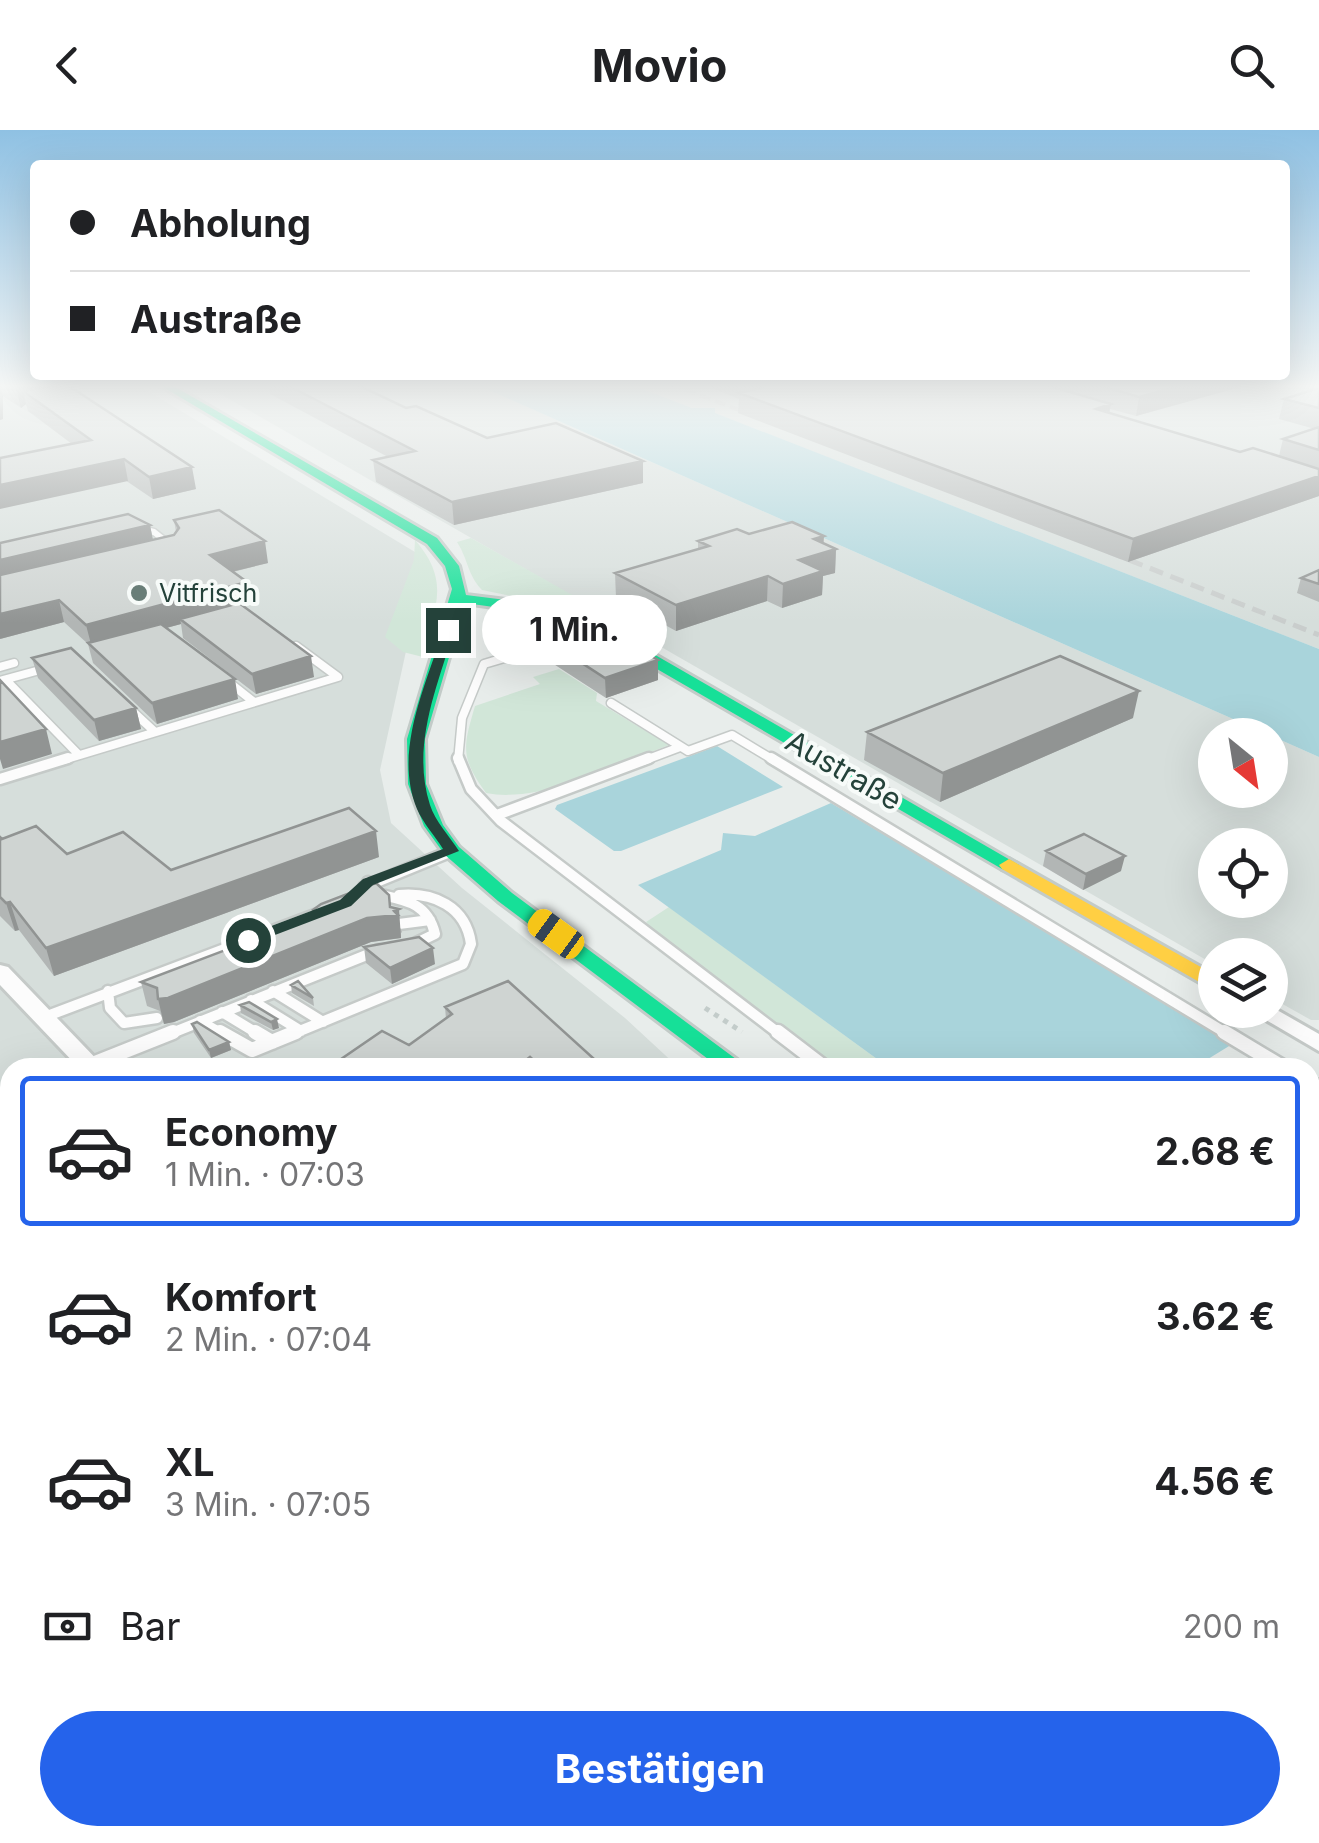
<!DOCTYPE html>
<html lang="de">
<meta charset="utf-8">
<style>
body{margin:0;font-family:Inter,sans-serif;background:#f2f2f2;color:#202124;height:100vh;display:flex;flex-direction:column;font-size:38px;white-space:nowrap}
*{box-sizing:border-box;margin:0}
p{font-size:32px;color:#757577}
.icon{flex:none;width:55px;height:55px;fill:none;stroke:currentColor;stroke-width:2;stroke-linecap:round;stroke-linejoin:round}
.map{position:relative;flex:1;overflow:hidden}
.sheet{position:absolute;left:0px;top:928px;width:1320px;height:788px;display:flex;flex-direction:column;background:#fff;border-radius:30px 30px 0 0;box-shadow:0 10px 40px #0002}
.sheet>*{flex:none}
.guide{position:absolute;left:30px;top:30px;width:1260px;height:220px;border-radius:10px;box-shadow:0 10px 40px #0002;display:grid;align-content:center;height:220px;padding:0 40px;background:#fff}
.needle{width:65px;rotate:150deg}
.controls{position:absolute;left:1198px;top:588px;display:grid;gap:20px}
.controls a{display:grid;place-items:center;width:90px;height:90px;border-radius:50%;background:#fff;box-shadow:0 10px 40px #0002;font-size:50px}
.end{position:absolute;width:45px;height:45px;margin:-22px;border:12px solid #24423a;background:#fff;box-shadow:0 0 0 5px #fff}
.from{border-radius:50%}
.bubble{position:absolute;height:70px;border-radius:35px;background:#fff;box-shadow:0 10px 40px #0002;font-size:32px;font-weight:700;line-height:70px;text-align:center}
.car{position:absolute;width:30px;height:60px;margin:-30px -15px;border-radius:12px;box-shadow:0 0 8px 2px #0007;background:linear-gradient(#f5c518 24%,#345 0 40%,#f5c518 0 76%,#345 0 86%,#f5c518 0)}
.guide b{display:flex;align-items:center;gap:35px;height:95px;font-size:38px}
.guide b+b{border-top:2px solid #e0e0e0}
.guide i{width:25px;height:25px;background:#202124}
ul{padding:18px 0 0;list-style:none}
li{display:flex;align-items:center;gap:30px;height:150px;margin:0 20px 15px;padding:0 20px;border:5px solid transparent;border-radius:10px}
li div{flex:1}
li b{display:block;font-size:38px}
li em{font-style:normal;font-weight:700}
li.selected{border-color:#2563eb}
li>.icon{width:90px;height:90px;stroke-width:1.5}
.pay{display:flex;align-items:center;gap:25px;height:110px;padding:0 40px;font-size:38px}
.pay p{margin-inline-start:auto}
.button{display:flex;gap:20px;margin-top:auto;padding:20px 40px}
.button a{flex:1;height:115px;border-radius:60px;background:#2563eb;color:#fff;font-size:40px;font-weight:700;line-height:115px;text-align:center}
header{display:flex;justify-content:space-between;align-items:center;height:130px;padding:0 40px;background:#fff;font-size:45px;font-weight:700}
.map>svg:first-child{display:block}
.built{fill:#d6dedb;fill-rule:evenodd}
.green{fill:#d1e6d8}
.water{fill:#a9d4db}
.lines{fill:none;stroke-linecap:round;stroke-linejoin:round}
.lane-far4-casing{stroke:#c5cac8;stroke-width:9}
.lane-far3-casing{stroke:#c5cac8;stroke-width:11}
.lane-far2-casing{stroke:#c5cac8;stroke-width:15}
.lane-far1-casing{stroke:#c5cac8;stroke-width:19}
.lane-casing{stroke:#c5cac8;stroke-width:22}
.street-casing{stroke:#c5cac8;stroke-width:6}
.fast-casing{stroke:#c3cbc8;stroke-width:6}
.slow-casing{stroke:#c3cbc8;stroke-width:6}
.path-far1{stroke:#c3ccca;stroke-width:5;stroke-dasharray:5 6;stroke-linecap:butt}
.path{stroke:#c3ccca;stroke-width:8;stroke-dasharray:8 11;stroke-linecap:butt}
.lane-far4{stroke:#fcfcfc;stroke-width:6}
.lane-far3{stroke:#fcfcfc;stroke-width:8}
.lane-far2{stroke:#fcfcfc;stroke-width:10}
.lane-far1{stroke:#fcfcfc;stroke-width:14}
.lane{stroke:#fcfcfc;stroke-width:18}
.street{fill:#fcfcfc;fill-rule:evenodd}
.fast{fill:#16e098;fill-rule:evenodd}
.slow{fill:#ffcf43;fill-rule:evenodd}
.rail-far2{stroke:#c9cdcc;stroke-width:4;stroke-dasharray:11 5;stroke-linecap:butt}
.rail-far1{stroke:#c9cdcc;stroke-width:5;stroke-dasharray:14 8;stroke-linecap:butt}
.rail{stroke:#c9cdcc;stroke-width:11;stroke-dasharray:30 15;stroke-linecap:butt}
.wall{fill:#b2b6b5}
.shaded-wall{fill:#919493}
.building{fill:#cfd4d2;stroke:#919493;stroke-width:2.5}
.route{fill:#24423a}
.poi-dot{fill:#697e78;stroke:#f7fbf9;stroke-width:4}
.labels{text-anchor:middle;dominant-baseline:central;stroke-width:8;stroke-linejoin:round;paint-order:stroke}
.far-poi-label{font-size:25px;fill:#24423a;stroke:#f7fbf9;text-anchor:start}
.street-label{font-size:30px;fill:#24423a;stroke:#f7fbf9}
</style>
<header><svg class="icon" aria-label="back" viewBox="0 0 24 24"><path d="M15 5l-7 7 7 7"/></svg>Movio<svg class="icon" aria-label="search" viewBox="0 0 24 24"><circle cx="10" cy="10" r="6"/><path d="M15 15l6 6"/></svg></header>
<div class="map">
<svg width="1319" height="1713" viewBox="0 0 1319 1713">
<rect width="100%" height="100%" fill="#e8edeb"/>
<path class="built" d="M0 254H136L415 422 424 439 380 640 391 693 462 758 625 888 678 937 10 938V1288L0 1289Z
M203 254H475L1319 627V890H1311L1270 867V825H1215V835ZM1215 605H1270V660H1215ZM1215 715H1270V770H1215Z
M630 254H1319V519L714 283V278H692Z
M0 1387 10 1396V1705H1310V1485L1319 1492V1713H0Z"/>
<path class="green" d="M471 408 659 514 645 518 575 479 482 460C468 446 468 429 457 412Z
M415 410C452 453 434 476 423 527L403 522 385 507 414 430Z
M559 539 597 563 596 571 669 615C617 634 541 674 486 663 460 627 463 617 475 576L540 554 533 547Z
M669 777 888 937H835L653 800 646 792Z"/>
<path class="water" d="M475 254H630L692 278H715V283L1319 519V627Z
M717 616 783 657 621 721H614L555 679 557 675Z
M831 673 1234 913 1195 937H888L638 755 721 720 723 703 755 706Z"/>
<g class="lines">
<g class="lane-far4-casing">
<path id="lane-far4" d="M138 398 154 402 173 417"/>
</g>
<g class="lane-far3-casing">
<path id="lane-far3" d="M0 537 14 533
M6 550 79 625
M226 550 254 572
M0 551 47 538
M611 573 688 621 732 605 775 631
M129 578 155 602
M60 631 338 547 296 516
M458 631 462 588 484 534 521 523
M643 631 680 617"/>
</g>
<g class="lane-far2-casing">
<path id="lane-far2" d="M458 628 471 659 501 691 781 905
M771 628 1229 905
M0 649 68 628
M497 685 649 628
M368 752 372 763C401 770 427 770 435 804L412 815
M364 757 452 721
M399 794 430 790
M108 861 110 878 124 893 157 888
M273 861 323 892
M251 870 301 901
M222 882 260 905
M42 888 328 780
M200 891 224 905
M167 905 379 820
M290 905 463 834 471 814C466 776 433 762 399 765"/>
</g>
<g class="lane-far1-casing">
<path id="lane-far1" d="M220 902 252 920 296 902
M255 902 272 912
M778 902 825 938
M1224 902 1284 938
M90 935 173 902
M1310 953 1319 959"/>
</g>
<g class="lane-casing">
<path id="lane" d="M1310 1306 1319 1313
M945 1705 950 1713"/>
</g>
<g class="street-casing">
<path id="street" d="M0 835 8 837 105 938H79L0 855Z
M1270 876 1319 904V921L1249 880H1270Z
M796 1705H841L845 1713H799Z"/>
</g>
<g class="fast-casing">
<path id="fast" d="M158 254H170L437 408 459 436 466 465 555 476 612 500 1019 735 1009 741 1002 739 600 506 552 485 465 473 425 609 426 654 443 695 459 717 512 763 748 938H720L498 771 445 725 424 696 408 654 407 609 452 459 445 436 427 414Z
M10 1314V1340L0 1341V1315Z
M1310 1393 1319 1397V1430L1310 1426Z"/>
</g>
<g class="slow-casing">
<path id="slow" d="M1009 729 1215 845V861L1002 739 999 735Z"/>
</g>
<path class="path-far1" d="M705 878 742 902"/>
<path class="path" d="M1310 1355 1319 1362
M1310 1464 1319 1471"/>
<use href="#lane-far4" class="lane-far4"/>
<use href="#lane-far3" class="lane-far3"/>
<use href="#lane-far2" class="lane-far2"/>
<use href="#lane-far1" class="lane-far1"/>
<use href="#lane" class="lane"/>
<use href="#street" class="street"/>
<use href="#fast" class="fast"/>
<use href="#slow" class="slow"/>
<path class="rail-far2" d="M670 254 763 289"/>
<path class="rail-far1" d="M1109 422 1319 505"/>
<path class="rail" d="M0 1426 10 1436
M0 1494 10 1504
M0 1563 10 1574
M0 1613 10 1624
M81 1705 88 1713
M129 1705 136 1713
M206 1705 214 1713
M281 1705 289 1713"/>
</g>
<path class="wall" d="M0 254H60L58 255 196 359 153 369 72 314 28 281 26 274 21 278 3 266V289L0 290Z
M269 254H356L406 278 487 308 643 331V353L454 395 376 352 373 330 388 327 270 264Z
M702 254H1251L1136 286 1110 279 1109 283 1240 322 1279 326 1283 309 1315 299 1279 289 1284 269 1319 258V366L1128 432 738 283 739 269Z
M174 390 268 433 233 442 251 474 244 476 314 547 256 564 183 508 181 494 166 498 238 569 157 594 93 533 88 514 64 492 0 509 150 395 153 410 174 405 176 402Z
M749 404 824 413 836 419 835 443 823 446 822 465 782 478 767 471 676 501 616 468 615 443 698 419V411Z
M1319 440V472L1297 463 1301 448Z
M508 485 590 497 658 550 606 568 509 505Z
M32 528 136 578 141 599 99 611 38 548Z
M1133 588 940 672 864 630 867 602Z
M0 707 67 724 171 740 379 727 54 846 19 800 15 801 0 786Z
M1046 721 1121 741 1083 760 1043 736Z
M391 777 402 802 401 803V808L371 812 174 892 164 894 160 881 147 876 141 852 314 786 313 780Z
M364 817 435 834 392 854 366 833Z
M291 855 313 868 314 876 292 863Z
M249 872 279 898 273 900 241 883 240 875Z
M445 877 604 938H328L409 915 446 889Z
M192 894 229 912 231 920 211 928 194 903Z
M10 1018V1218L0 1205V1023Z
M1319 1029V1090L1312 1081H1310V1043Z
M1169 1705H1310L1319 1713H1165Z"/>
<path class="shaded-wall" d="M0 254 3 266V289L0 290Z
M23 254H60L34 269 23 261 26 274 21 278 16 258Z
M1187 254H1251L1136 286 1139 267Z
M1111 274 1107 294 1096 279Z
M124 329 128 351 0 379V355Z
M643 331V353L454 395 452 372Z
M192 337 196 359 153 369 149 347Z
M1319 346V366L1128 432 1133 409Z
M150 395 154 416 0 453V430Z
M824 406 823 423 836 419 835 443 823 446 822 465 782 478 783 454 814 409Z
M265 411 268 433 214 446 210 425Z
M768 446 767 471 676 501V475Z
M247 452 251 474 185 493 180 489 181 494 92 518 86 495Z
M59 470 64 492 0 509V484Z
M311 526 314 547 256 564 252 544Z
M658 530V550L606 568 605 548Z
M235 549 238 569 157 594 152 573Z
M1139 561 1133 588 940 672 943 643Z
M136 578 141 599 99 611 94 590Z
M46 599 52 624 3 639 0 629V612Z
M376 701 379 727 54 846 46 818Z
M1125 726 1121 741 1083 760 1086 744Z
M389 765 392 785 394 781 399 779 401 808 371 812 174 892 164 894 158 869Z
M10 772 19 800 15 801 6 773Z
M433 818 435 834 392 854 390 838Z
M277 889 279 898 273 900 271 892Z
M229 912 231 920 211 928 209 920Z
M530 927 531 938H516Z
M576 1705H597L591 1713H569Z"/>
<path class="building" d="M66 254 192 337 149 347 124 329 0 355V328L91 310 23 261Z
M285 254H356L406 278 416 276 487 308 556 293 643 331 452 372 373 330 415 321Z
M750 254H1043L1111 274 1096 279 1240 322 1253 318 1319 339V346L1133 409 739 263 761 258Z
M1094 254H1187L1139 267Z
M1319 258V278L1284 269Z
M1319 297V320L1283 309Z
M219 380 265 411 210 425 247 452 86 495 59 470 0 484V445L174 405 179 398 174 390Z
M128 384 150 395 0 430V413Z
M792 392 824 406 814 409 836 419 799 430 823 441 783 454 768 446 676 475 615 443 709 416 698 411 737 399 749 404Z
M1319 440V454L1301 448Z
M239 473 311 526 252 544 180 489Z
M549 473 590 497 597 495 658 530 605 548 508 485Z
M161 494 235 549 152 573 88 513Z
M71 518 136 578 94 590 32 528Z
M1060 526 1139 561 943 643 867 602Z
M0 550 46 599 0 612Z
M349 678 376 701 46 818 10 772 6 773 0 767V707L2 709 36 696 67 724 123 702 171 740Z
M1084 704 1125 726 1086 744 1046 721Z
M376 753 389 765 390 777 399 779 394 781 398 785 367 788 168 868 158 869 157 858 141 852 318 785 313 780 321 774Z
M419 807 433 818 390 838 364 817Z
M298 851 313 868 291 855Z
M508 851 604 938H542L530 927 516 938H328L382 901 409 915 452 884 445 877Z
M249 872 277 889 271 892 240 875Z
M197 892 229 912 209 920 192 894Z
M10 1018V1201L0 1189V1023Z
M1319 1029V1049H1310V1043Z
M1313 1574 1319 1579V1713H1181L1173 1705H1310V1577Z
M400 1705H576L569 1713H408Z"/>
<linearGradient id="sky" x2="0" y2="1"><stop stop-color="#8fc1e3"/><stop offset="0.52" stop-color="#f5f7f6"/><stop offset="1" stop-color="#f5f7f6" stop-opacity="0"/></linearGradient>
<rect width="1319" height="493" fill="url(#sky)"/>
<path class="route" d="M448 497 454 500C437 558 411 615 430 675 435 691 450 707 459 721L373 755 351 776 254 813H242V807L340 770 363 749 443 719C435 706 423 693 417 679 393 621 426 556 443 500Z"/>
<circle class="poi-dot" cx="139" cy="463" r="10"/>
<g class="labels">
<g class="far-poi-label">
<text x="159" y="463">Vitfrisch</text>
</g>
<g class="street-label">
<text transform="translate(844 640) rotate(30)">Austraße</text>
</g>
</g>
</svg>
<div class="controls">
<a><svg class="needle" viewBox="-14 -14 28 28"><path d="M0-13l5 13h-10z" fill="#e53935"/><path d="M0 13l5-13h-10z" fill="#757577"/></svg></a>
<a><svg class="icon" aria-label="locate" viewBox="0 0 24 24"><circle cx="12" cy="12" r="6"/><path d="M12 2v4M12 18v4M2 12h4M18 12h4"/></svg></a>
<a><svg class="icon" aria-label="layers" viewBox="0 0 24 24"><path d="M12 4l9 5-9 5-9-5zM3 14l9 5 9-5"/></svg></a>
</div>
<i class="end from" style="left:248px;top:810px"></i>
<i class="end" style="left:448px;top:500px"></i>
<div class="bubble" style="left:482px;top:465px;width:185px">1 Min.</div>
<i class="car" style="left:556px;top:804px;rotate:306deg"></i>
<div class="guide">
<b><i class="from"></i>Abholung</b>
<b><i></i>Austraße</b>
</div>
<section class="sheet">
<ul>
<li class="selected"><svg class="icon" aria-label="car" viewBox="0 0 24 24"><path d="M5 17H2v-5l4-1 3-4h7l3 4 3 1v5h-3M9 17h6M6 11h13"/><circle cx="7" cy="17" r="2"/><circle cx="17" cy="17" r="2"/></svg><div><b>Economy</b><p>1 Min. · 07:03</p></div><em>2.68 €</em></li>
<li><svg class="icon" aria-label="car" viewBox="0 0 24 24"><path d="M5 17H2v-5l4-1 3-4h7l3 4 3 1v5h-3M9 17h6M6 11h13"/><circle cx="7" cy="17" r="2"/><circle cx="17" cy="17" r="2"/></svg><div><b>Komfort</b><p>2 Min. · 07:04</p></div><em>3.62 €</em></li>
<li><svg class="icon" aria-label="car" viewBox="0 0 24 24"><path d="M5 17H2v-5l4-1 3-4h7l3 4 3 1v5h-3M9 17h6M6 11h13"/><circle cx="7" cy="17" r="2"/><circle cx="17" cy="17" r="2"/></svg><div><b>XL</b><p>3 Min. · 07:05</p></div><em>4.56 €</em></li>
</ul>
<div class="pay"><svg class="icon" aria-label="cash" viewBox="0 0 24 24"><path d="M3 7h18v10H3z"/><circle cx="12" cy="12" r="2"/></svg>Bar<p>200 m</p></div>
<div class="button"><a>Bestätigen</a></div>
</section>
</div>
